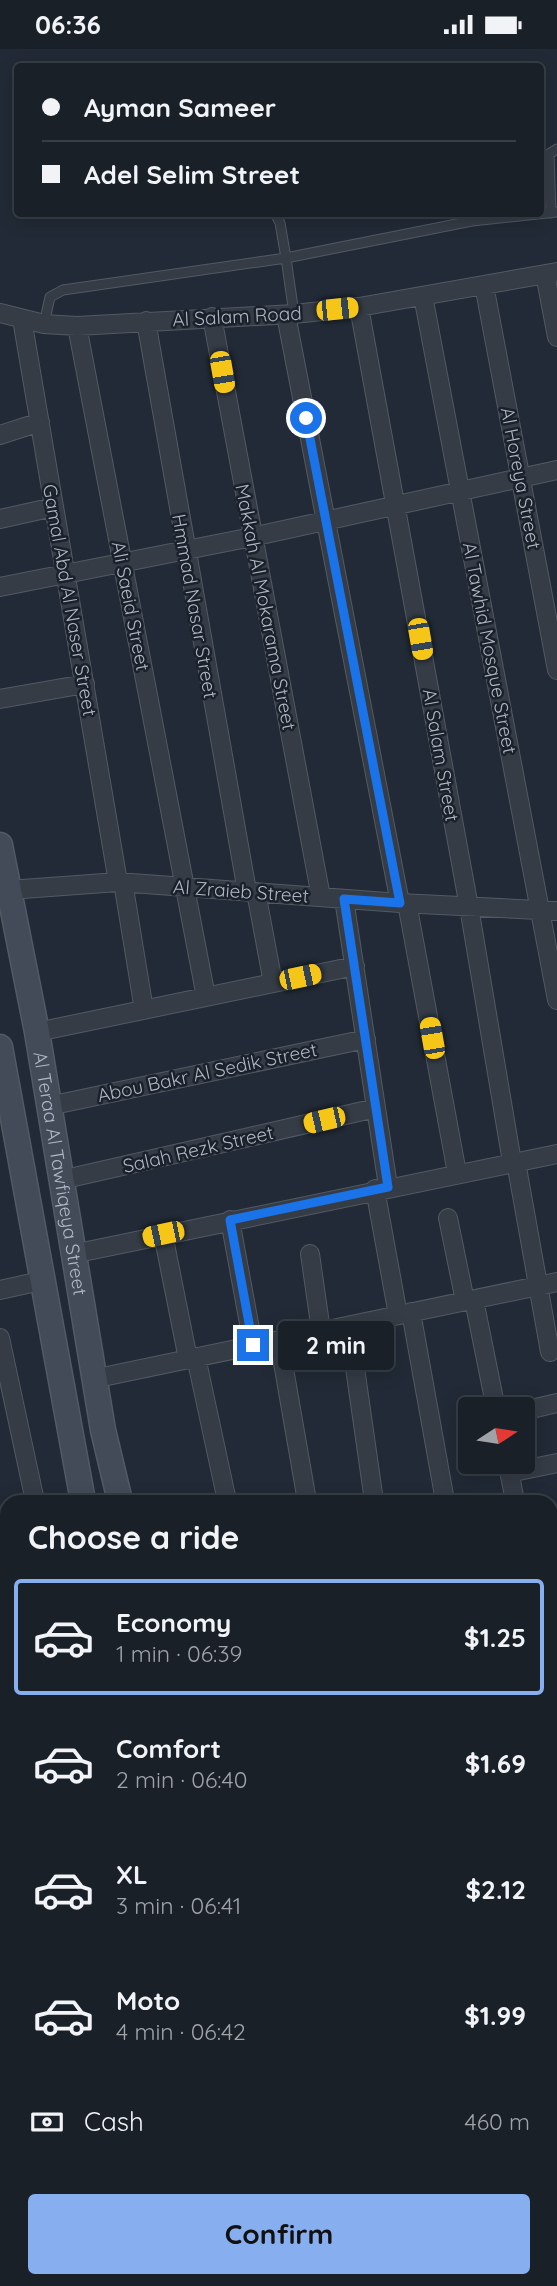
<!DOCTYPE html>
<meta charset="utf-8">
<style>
body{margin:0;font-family:Quicksand,sans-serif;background:#262d34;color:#f1f3f6;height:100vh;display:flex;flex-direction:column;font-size:26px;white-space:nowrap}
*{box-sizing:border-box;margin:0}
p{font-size:23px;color:#9fa3a8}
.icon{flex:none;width:38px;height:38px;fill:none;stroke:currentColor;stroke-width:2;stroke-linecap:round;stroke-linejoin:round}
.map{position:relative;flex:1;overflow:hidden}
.panel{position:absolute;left:0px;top:1446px;width:558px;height:793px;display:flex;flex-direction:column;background:#192028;border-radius:21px 21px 0 0;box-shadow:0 4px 18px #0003,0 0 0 2px #373e45}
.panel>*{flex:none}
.banner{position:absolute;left:14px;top:14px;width:530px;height:154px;border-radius:7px;box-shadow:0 4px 18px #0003,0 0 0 2px #373e45;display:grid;align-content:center;height:154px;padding:0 28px;background:#192028}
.needle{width:46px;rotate:78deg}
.buttons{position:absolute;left:458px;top:1348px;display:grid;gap:14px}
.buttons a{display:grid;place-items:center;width:77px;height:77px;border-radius:7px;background:#192028;box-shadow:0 4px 18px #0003,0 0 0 2px #373e45;font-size:35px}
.end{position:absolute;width:32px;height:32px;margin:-16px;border:9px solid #1a73e8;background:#fff;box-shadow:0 0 0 4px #fff}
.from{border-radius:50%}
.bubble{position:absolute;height:49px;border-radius:7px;background:#192028;box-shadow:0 4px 18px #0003,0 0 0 2px #373e45;font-size:23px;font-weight:700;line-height:49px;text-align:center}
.car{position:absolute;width:21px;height:42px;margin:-21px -10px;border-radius:9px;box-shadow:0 0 5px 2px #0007;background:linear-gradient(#f5c518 24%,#345 0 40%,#f5c518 0 76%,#345 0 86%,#f5c518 0)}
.banner b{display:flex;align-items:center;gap:24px;height:66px;font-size:26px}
.banner b+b{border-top:2px solid #373e45}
.banner i{width:18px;height:18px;background:#f1f3f6}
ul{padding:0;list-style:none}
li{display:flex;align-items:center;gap:21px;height:116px;margin:0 14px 10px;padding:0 14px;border:4px solid transparent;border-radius:7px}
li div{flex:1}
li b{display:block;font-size:26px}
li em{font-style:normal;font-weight:700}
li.selected{border-color:#87aff0}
li>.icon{width:63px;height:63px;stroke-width:1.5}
h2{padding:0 28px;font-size:32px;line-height:84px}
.pay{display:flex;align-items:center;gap:18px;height:77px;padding:0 28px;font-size:26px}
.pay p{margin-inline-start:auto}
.cta{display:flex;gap:14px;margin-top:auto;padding:14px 28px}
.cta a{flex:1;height:80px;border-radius:7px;background:#87aff0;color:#111;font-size:28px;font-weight:700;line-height:80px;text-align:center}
.status{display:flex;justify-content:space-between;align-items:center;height:49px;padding:0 35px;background:#192028;direction:ltr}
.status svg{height:19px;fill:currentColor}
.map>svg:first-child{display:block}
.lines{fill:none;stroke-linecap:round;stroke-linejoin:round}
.lane-casing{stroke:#525a64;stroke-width:11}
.street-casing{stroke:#525a64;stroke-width:20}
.secondary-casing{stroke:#525a64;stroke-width:27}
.lane{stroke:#353c46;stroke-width:9}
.street{stroke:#353c46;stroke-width:18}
.secondary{stroke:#434b59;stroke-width:24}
.route{stroke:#1a73e8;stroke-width:9}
.labels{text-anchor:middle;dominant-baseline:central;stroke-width:5;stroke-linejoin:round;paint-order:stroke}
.street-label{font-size:19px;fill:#afb7c3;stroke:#1a212b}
</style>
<div class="status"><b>06:36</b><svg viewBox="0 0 49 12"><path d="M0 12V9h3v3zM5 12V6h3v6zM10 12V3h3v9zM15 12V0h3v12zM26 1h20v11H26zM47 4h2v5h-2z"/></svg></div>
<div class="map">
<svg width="557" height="2237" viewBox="0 0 557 2237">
<rect width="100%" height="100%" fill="#212a36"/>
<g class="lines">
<g class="lane-casing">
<path id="lane" d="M275 164 280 174 286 209 472 172 557 163
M551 164 549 105 557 100
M44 275 50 248 63 241 286 209 294 265"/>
</g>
<g class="street-casing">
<path id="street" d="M545 225 557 288
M484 236 557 621
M423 247 557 951
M359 258 469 858 512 1113
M0 264 44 275 77 277 294 265 359 258 557 223
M286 266 400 854
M212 268 321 848
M22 270 118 833
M146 272 247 842
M77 277 206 948
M0 386 40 373
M0 470 54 458
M0 538 252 488 557 421
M0 650 85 635
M123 833 144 961
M9 841 118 833 400 854 557 862
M256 843 273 934
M344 850 388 1137
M407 854 457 1124
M37 983 355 917
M49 1057 366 990
M516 1113 550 1303
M61 1131 376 1059
M375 1140 398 1266
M448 1169 465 1252
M230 1171 253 1296
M163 1185 188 1310
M73 1205 557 1105
M310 1205 321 1282
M0 1241 45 1231
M474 1251 496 1360
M411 1263 445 1452
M349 1277 374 1452
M0 1289 35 1452
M279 1291 307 1452
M196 1308 227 1452
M93 1330 557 1233
M523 1362 557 1354
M507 1412 515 1452
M509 1424 557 1414
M551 1473 557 1472
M551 1534 557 1532
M0 1538 7 1579
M551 1606 557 1630
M0 1733 7 1731
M555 1761 557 1772
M0 1823 7 1821
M0 1891 7 1890
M0 1958H7
M551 1958 557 1956
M551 2037 557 2059
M0 2056 3 2064
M551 2106 557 2105
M0 2132 7 2130
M551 2178 557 2177
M0 2203 7 2201
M124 2231 125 2237
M206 2237 229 2231"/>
</g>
<g class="secondary-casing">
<g id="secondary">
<path id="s1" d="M0 796 37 983 103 1381 120 1452"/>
<path d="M0 998 83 1452"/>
<path d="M290 2231 291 2237"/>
<path d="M348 2231 349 2237"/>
</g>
</g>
<use href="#lane" class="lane"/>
<use href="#street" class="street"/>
<use href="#secondary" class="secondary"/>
</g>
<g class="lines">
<path class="route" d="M253 1296 230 1171 388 1138 344 850 400 854 306 369"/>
</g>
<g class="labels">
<g class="street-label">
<text transform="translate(237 267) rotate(-3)">Al Salam Road</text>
<text transform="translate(521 429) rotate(79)">Al Horeya Street</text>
<text transform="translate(70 551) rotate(80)">Gamal Abd Al Naser Street</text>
<text transform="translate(131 557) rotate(79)">Ali Saeid Street</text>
<text transform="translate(195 557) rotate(80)">Hmmad Nasar Street</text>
<text transform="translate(266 558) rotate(79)">Makkah Al Mokarama Street</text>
<text transform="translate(490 599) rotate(79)">Al Tawhid Mosque Street</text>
<text transform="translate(441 706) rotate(80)">Al Salam Street</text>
<text transform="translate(241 842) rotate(4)">Al Zraieb Street</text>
<text transform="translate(207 1023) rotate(-12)">Abou Bakr Al Sedik Street</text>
<text transform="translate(198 1100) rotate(-13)">Salah Rezk Street</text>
<text stroke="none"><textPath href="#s1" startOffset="334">Al Teraa Al Tawfiqeya Street</textPath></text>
</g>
</g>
</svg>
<div class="buttons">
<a><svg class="needle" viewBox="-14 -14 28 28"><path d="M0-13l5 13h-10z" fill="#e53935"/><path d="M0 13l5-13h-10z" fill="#9fa3a8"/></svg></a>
</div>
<i class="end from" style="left:306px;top:369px"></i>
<i class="end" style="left:253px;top:1296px"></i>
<div class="bubble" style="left:278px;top:1272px;width:116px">2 min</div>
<i class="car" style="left:337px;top:260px;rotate:84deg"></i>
<i class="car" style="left:222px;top:323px;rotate:170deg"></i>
<i class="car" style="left:420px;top:590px;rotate:170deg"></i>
<i class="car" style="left:300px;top:928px;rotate:78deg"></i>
<i class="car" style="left:432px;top:989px;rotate:350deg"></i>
<i class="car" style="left:324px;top:1071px;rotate:257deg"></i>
<i class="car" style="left:163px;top:1185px;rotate:258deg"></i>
<div class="banner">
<b><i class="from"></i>Ayman Sameer</b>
<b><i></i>Adel Selim Street</b>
</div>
<section class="panel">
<h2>Choose a ride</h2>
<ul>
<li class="selected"><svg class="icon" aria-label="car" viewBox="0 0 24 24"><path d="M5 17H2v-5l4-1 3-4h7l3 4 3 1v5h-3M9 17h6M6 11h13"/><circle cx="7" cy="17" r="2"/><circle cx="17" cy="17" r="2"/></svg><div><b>Economy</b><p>1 min · 06:39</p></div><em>$1.25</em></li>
<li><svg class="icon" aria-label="car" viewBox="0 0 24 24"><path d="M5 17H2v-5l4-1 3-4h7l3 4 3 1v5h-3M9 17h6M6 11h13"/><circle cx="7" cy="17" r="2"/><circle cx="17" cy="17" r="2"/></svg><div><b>Comfort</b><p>2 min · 06:40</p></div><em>$1.69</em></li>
<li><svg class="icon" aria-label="car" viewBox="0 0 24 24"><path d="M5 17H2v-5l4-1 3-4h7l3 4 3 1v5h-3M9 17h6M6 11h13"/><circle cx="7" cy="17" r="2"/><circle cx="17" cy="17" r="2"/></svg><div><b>XL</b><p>3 min · 06:41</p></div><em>$2.12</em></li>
<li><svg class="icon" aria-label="car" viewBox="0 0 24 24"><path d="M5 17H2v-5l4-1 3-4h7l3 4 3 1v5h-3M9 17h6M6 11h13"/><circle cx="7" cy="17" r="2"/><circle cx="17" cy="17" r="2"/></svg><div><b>Moto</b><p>4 min · 06:42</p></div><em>$1.99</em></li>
</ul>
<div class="pay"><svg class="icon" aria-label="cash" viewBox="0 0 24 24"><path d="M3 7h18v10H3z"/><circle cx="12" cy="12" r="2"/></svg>Cash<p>460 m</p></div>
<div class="cta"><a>Confirm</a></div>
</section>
</div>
